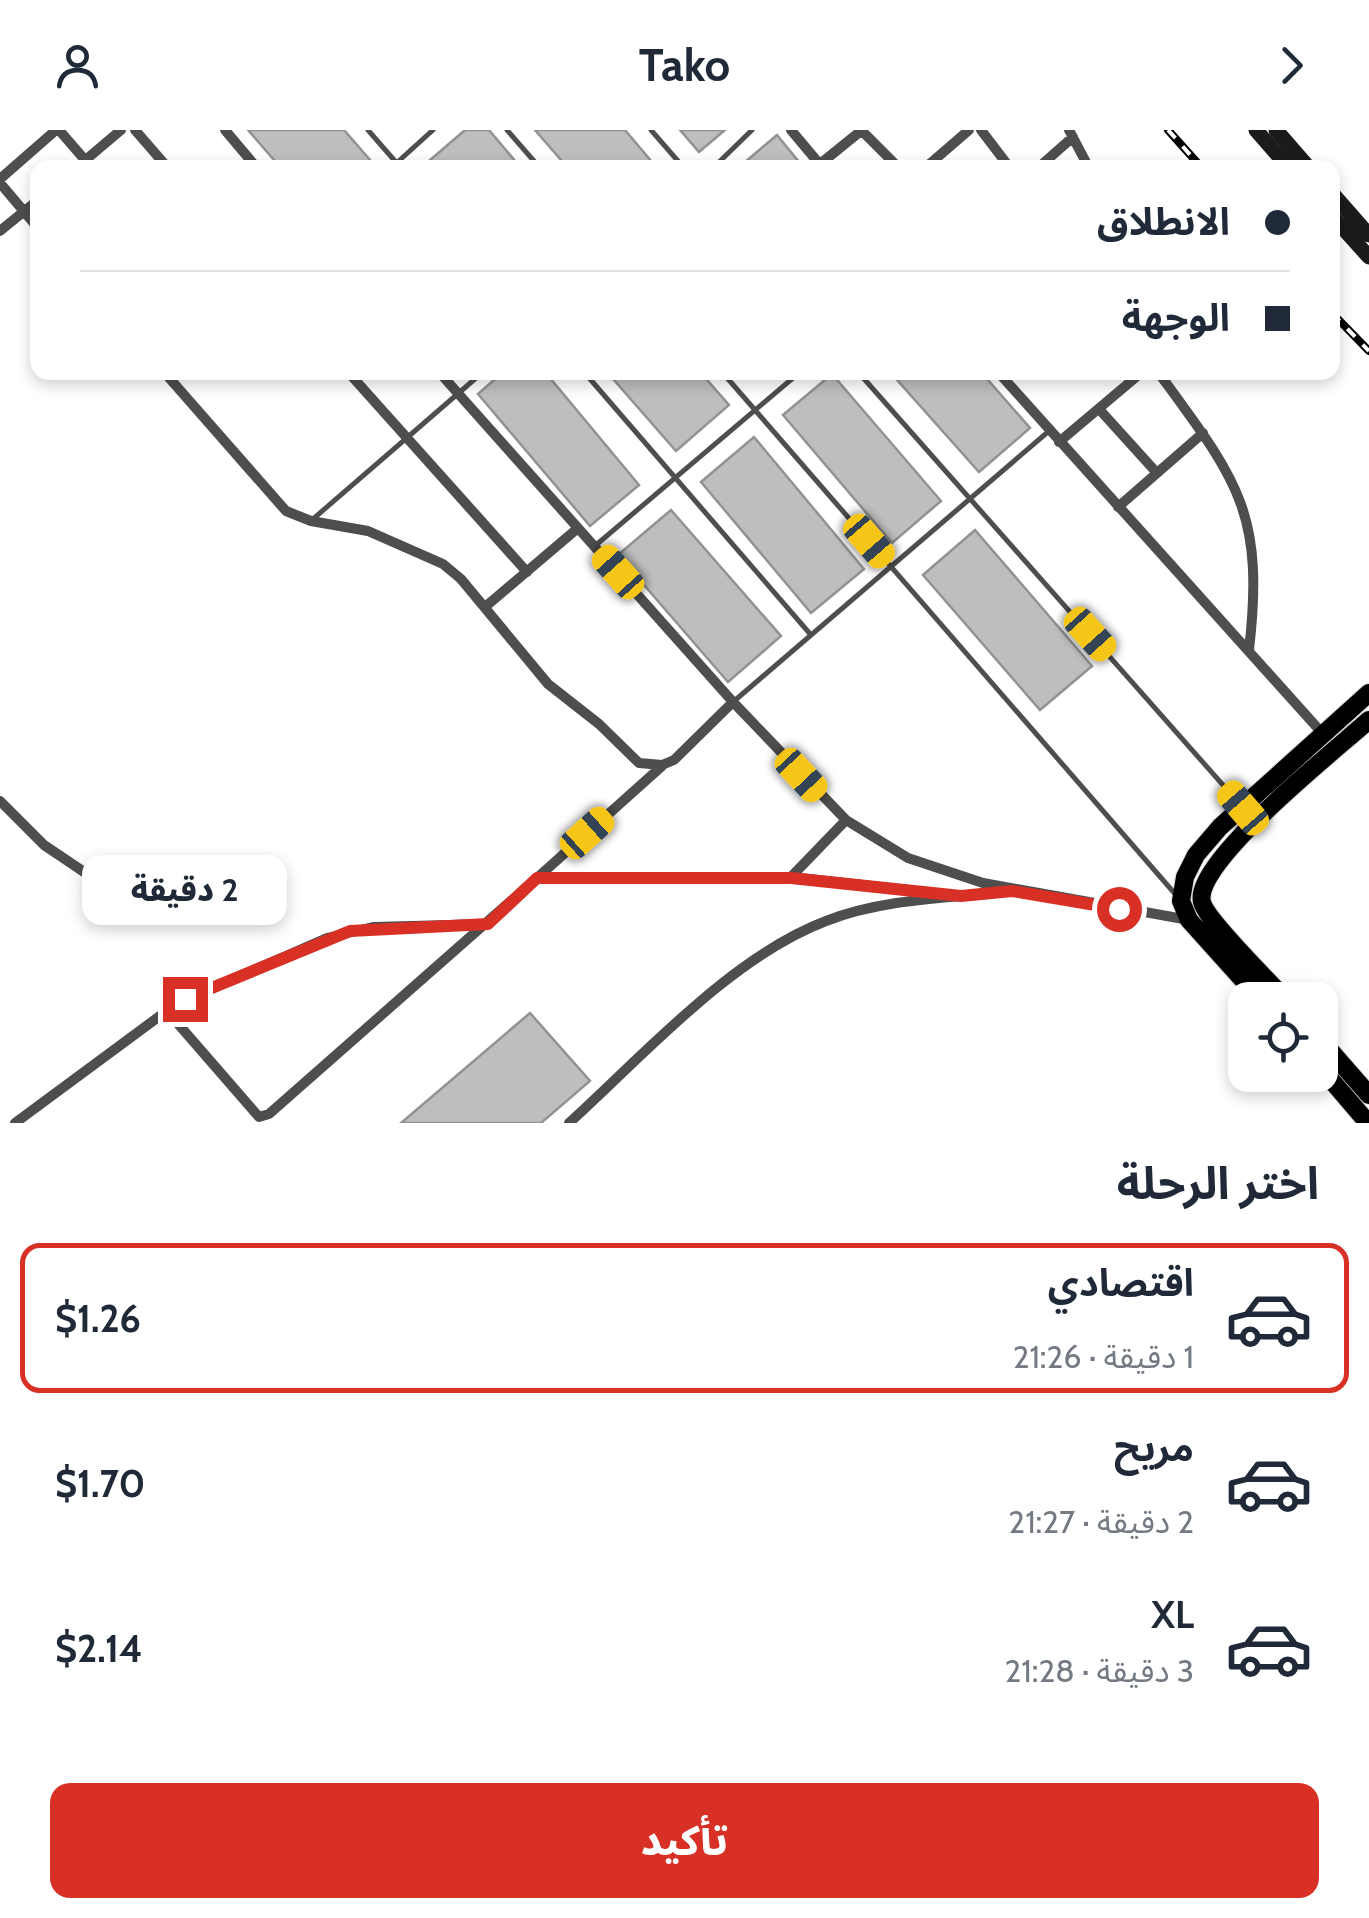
<!DOCTYPE html>
<html lang="ar">
<meta charset="utf-8">
<style>
body{margin:0;font-family:Cabin,"Noto Sans Arabic",sans-serif;background:#f6f6f7;color:#1f2937;direction:rtl;height:100vh;display:flex;flex-direction:column;font-size:38px;white-space:nowrap}
*{box-sizing:border-box;margin:0}
p{font-size:32px;color:#747a83}
.icon{flex:none;width:55px;height:55px;fill:none;stroke:currentColor;stroke-width:2;stroke-linecap:round;stroke-linejoin:round}
.map{position:relative;height:993px;overflow:hidden;direction:ltr}
.side{display:flex;flex-direction:column;background:#fff;flex:1}
.side>*{flex:none}
.guide{position:absolute;left:30px;top:30px;width:1310px;height:220px;border-radius:20px;box-shadow:0 5px 15px #0003;direction:rtl;display:grid;align-content:center;height:220px;padding:0 50px;background:#fff}
.fabs{position:absolute;left:1228px;top:852px;display:grid;gap:20px}
.fabs a{display:grid;place-items:center;width:110px;height:110px;border-radius:20px;background:#fff;box-shadow:0 5px 15px #0003;font-size:50px}
.end{position:absolute;width:45px;height:45px;margin:-22px;border:12px solid #d93025;background:#fff;box-shadow:0 0 0 5px #fff}
.from{border-radius:50%}
.bubble{position:absolute;height:70px;border-radius:20px;background:#fff;box-shadow:0 5px 15px #0003;font-size:32px;font-weight:800;line-height:70px;text-align:center;direction:rtl}
.car{position:absolute;width:30px;height:60px;margin:-30px -15px;border-radius:12px;box-shadow:0 0 8px 2px #0007;background:linear-gradient(#f5c518 24%,#345 0 40%,#f5c518 0 76%,#345 0 86%,#f5c518 0)}
.guide b{display:flex;align-items:center;gap:35px;height:95px;font-size:38px}
.guide b+b{border-top:2px solid #e0e1e3}
.guide i{width:25px;height:25px;background:#1f2937}
ul{padding:0;list-style:none}
li{display:flex;align-items:center;gap:30px;height:150px;margin:0 20px 15px;padding:0 30px;border:5px solid transparent;border-radius:20px}
li div{flex:1}
li b{display:block;font-size:38px}
li em{font-style:normal;font-weight:800}
li.active{border-color:#d93025}
li>.icon{width:90px;height:90px;stroke-width:1.5}
h2{padding:0 50px;font-size:45px;line-height:120px}
.primary-button{display:flex;gap:20px;margin-top:auto;padding:20px 50px}
.primary-button a{flex:1;height:115px;border-radius:20px;background:#d93025;color:#fff;font-size:40px;font-weight:800;line-height:115px;text-align:center}
header{display:flex;justify-content:space-between;align-items:center;height:130px;padding:0 50px;background:#fff;font-size:45px;font-weight:800}
.map>svg:first-child{display:block}
.building{fill:#bebebe;stroke:#929292;stroke-width:2.5}
.lines{fill:none;stroke-linecap:round;stroke-linejoin:round}
.primary-casing{stroke:#dbdbdb;stroke-width:20}
.service{stroke:#4e4e4e;stroke-width:5}
.minor{stroke:#4e4e4e;stroke-width:10}
.secondary{stroke:#1b1b1b;stroke-width:15}
.primary{stroke:#000;stroke-width:18}
.rail-casing{stroke:#000;stroke-width:8}
.rail{stroke:#fff;stroke-width:4;stroke-dasharray:11;stroke-linecap:butt}
.route{stroke:#d93025;stroke-width:12}
</style>
<header><svg class="icon" aria-label="forward" viewBox="0 0 24 24"><path d="M9 5l7 7-7 7"/></svg>Tako<svg class="icon" aria-label="person" viewBox="0 0 24 24"><circle cx="12" cy="8" r="4"/><path d="M4 21q1-7 8-7t8 7"/></svg></header>
<div class="map">
<svg width="1369" height="993" viewBox="0 0 1369 993">
<rect width="100%" height="100%" fill="#fff"/>
<path class="building" d="M248 0H344L377 38H281Z
M465 0H489L521 38H434L429 31Z
M535 0H625L657 38H568Z
M680 0H725L699 22Z
M777 5 804 38H738Z
M503 242H545L639 355 590 396 478 264Z
M607 242H700L729 275 676 321Z
M890 242H981L1030 298 979 342Z
M832 244 941 371 892 413 783 285Z
M754 307 864 439 811 483 701 352Z
M671 380 781 506 728 552 618 425Z
M975 400 1092 536 1040 580 923 445Z
M530 883 590 951 541 993H401Z"/>
<g class="lines">
<g class="primary-casing">
<path id="primary" d="M1261 870 1189 790 1181 771 1185 747 1196 725 1220 697 1369 563
M1286 870C1270 852 1206 790 1202 772 1192 733 1337 619 1369 590
M1320 909 1369 965
M1320 937 1368 993"/>
</g>
<path class="service" d="M368 0 401 38
M507 0 540 38
M651 0 684 38
M391 38 433 0
M713 38 752 0
M584 242 811 505
M722 242 1176 765
M858 242 1253 689
M313 389 483 242
M596 415 800 242
M733 572 1049 301"/>
<path class="minor" d="M59 0 85 30
M135 0 168 38
M225 0 257 38
M791 0 822 37
M861 0 899 38
M981 0 1010 38
M1069 0 1089 38
M820 34 862 0
M76 38 121 0
M925 38 969 0
M1038 38 1073 7
M0 49 56 0
M0 53 38 98
M0 101 38 70
M164 242 286 381 311 391 368 401 443 434 461 449 548 554 599 594 639 633 662 635 674 630 733 572
M348 242 527 442
M439 242 733 572 846 690 908 728 983 753 1189 790
M998 242 1323 604
M1158 242C1237 350 1265 381 1249 520
M1099 279 1156 342
M1059 312 1142 242
M1118 377 1203 303
M485 477 578 398
M0 671 44 715 96 750
M791 747 846 690
M537 748 662 636
M166 880 259 987 269 984 537 748 791 747 961 766
M15 993 176 874 327 808 373 797 488 794
M569 993C644 925 731 827 826 791 882 769 947 768 1006 762"/>
<path class="secondary" d="M1256 0 1289 38
M1276 0 1309 38
M1332 63 1369 105
M1332 86 1369 127"/>
<use href="#primary" class="primary"/>
<g class="rail-casing">
<path id="rail" d="M1168 0 1202 38
M1332 183 1369 221"/>
</g>
<use href="#rail" class="rail"/>
</g>
<g class="lines">
<path class="route" d="M185 869 350 801 488 794 537 748H791L961 766 1012 761 1119 779"/>
</g>
</svg>
<div class="fabs">
<a><svg class="icon" aria-label="locate" viewBox="0 0 24 24"><circle cx="12" cy="12" r="6"/><path d="M12 2v4M12 18v4M2 12h4M18 12h4"/></svg></a>
</div>
<i class="end from" style="left:1119px;top:779px"></i>
<i class="end" style="left:185px;top:869px"></i>
<div class="bubble" style="left:82px;top:725px;width:205px">2 دقيقة</div>
<i class="car" style="left:869px;top:411px;rotate:139deg"></i>
<i class="car" style="left:618px;top:442px;rotate:318deg"></i>
<i class="car" style="left:1090px;top:504px;rotate:138deg"></i>
<i class="car" style="left:801px;top:645px;rotate:137deg"></i>
<i class="car" style="left:1243px;top:678px;rotate:319deg"></i>
<i class="car" style="left:587px;top:703px;rotate:48deg"></i>
<div class="guide">
<b><i class="from"></i>الانطلاق</b>
<b><i></i>الوجهة</b>
</div>
</div>
<section class="side">
<h2>اختر الرحلة</h2>
<ul>
<li class="active"><svg class="icon" aria-label="car" viewBox="0 0 24 24"><path d="M5 17H2v-5l4-1 3-4h7l3 4 3 1v5h-3M9 17h6M6 11h13"/><circle cx="7" cy="17" r="2"/><circle cx="17" cy="17" r="2"/></svg><div><b>اقتصادي</b><p>1 دقيقة · 21:26</p></div><em>$1.26</em></li>
<li><svg class="icon" aria-label="car" viewBox="0 0 24 24"><path d="M5 17H2v-5l4-1 3-4h7l3 4 3 1v5h-3M9 17h6M6 11h13"/><circle cx="7" cy="17" r="2"/><circle cx="17" cy="17" r="2"/></svg><div><b>مريح</b><p>2 دقيقة · 21:27</p></div><em>$1.70</em></li>
<li><svg class="icon" aria-label="car" viewBox="0 0 24 24"><path d="M5 17H2v-5l4-1 3-4h7l3 4 3 1v5h-3M9 17h6M6 11h13"/><circle cx="7" cy="17" r="2"/><circle cx="17" cy="17" r="2"/></svg><div><b>XL</b><p>3 دقيقة · 21:28</p></div><em>$2.14</em></li>
</ul>
<div class="primary-button"><a>تأكيد</a></div>
</section>
